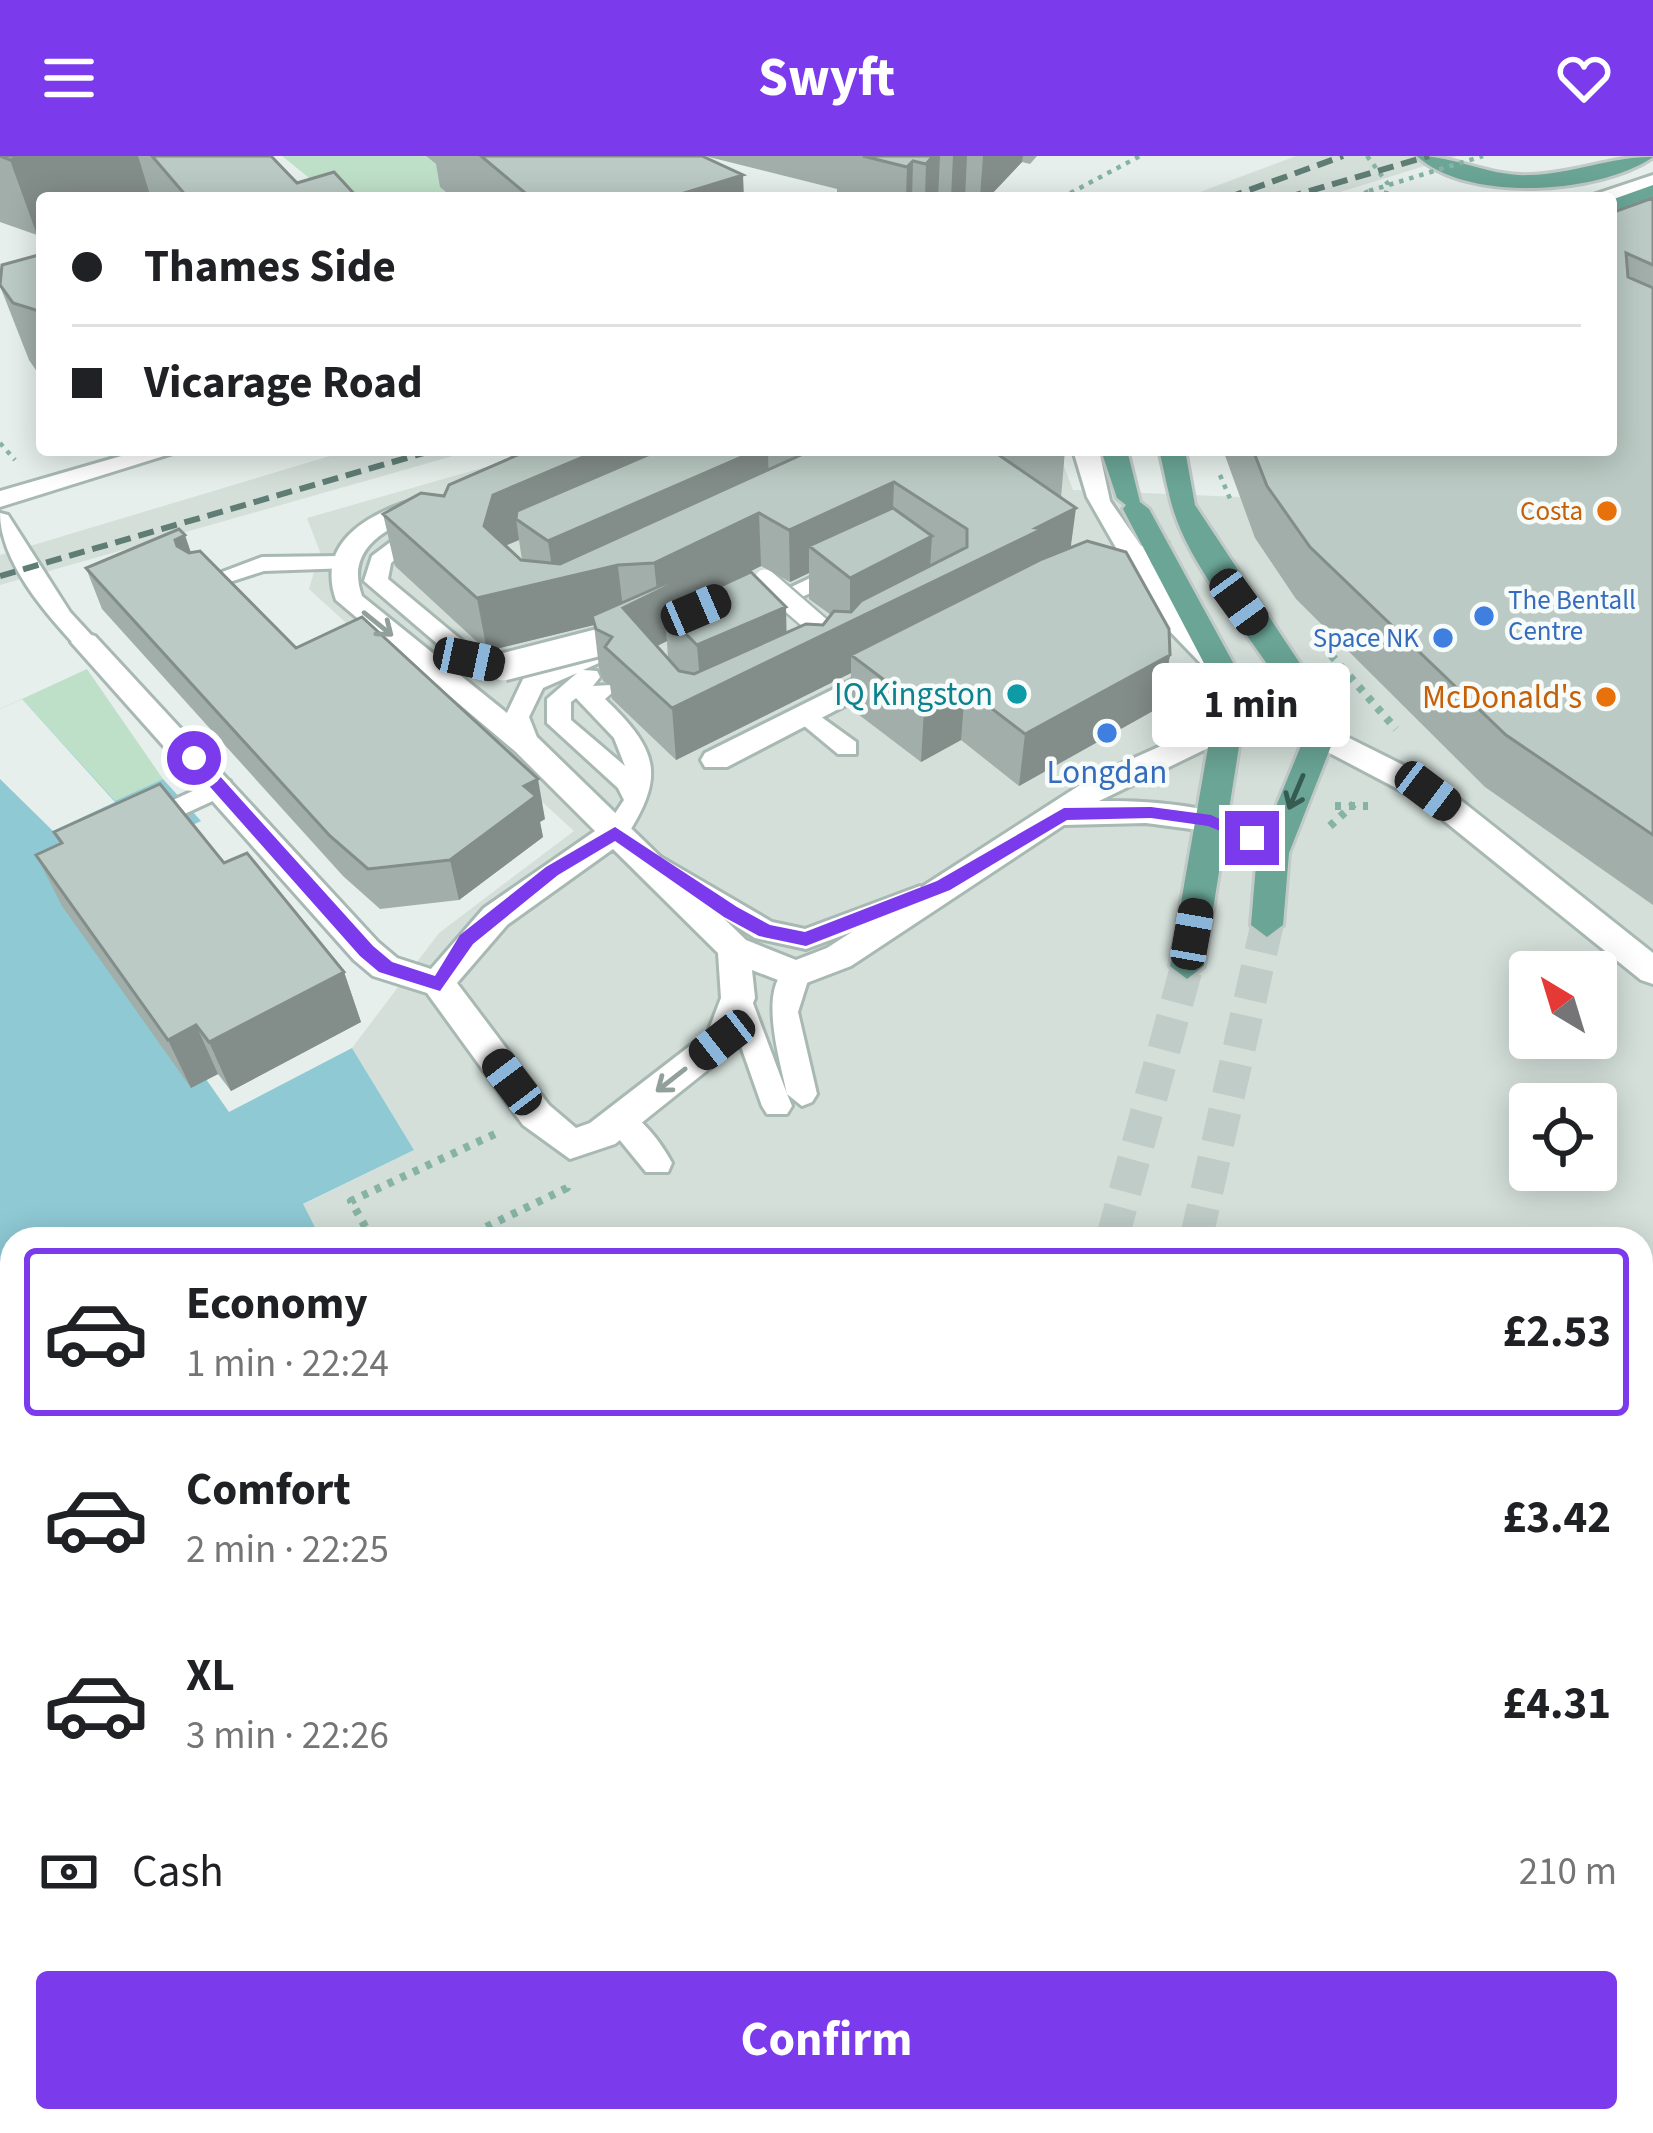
<!DOCTYPE html>
<meta charset="utf-8">
<style>
body{margin:0;font-family:"Source Sans 3",sans-serif;background:#f6f6f6;color:#202124;height:100vh;display:flex;flex-direction:column;font-size:45px;white-space:nowrap}
*{box-sizing:border-box;margin:0}
p{font-size:39px;color:#757577}
.icon{flex:none;width:66px;height:66px;fill:none;stroke:currentColor;stroke-width:2;stroke-linecap:round;stroke-linejoin:round}
.map{position:relative;flex:1;overflow:hidden}
.drawer{position:absolute;left:0px;top:1071px;width:1653px;height:906px;display:flex;flex-direction:column;background:#fff;border-radius:36px 36px 0 0;box-shadow:0 6px 30px #0003}
.drawer>*{flex:none}
.guide{position:absolute;left:36px;top:36px;width:1581px;height:264px;border-radius:12px;box-shadow:0 6px 30px #0003;display:grid;align-content:center;height:264px;padding:0 36px;background:#fff}
.needle{width:78px;rotate:322deg}
.fabs{position:absolute;left:1509px;top:795px;display:grid;gap:24px}
.fabs a{display:grid;place-items:center;width:108px;height:108px;border-radius:12px;background:#fff;box-shadow:0 6px 30px #0003;font-size:60px}
.end{position:absolute;width:54px;height:54px;margin:-27px;border:15px solid #7c3aed;background:#fff;box-shadow:0 0 0 6px #fff}
.from{border-radius:50%}
.bubble{position:absolute;height:84px;border-radius:12px;background:#fff;box-shadow:0 6px 30px #0003;font-size:39px;font-weight:700;line-height:84px;text-align:center}
.car{position:absolute;width:36px;height:72px;margin:-36px -18px;border-radius:15px;box-shadow:0 0 9px 3px #0007;background:linear-gradient(#222 24%,#8ab4d8 0 40%,#222 0 76%,#8ab4d8 0 86%,#222 0)}
.guide b{display:flex;align-items:center;gap:42px;height:114px;font-size:45px}
.guide b+b{border-top:3px solid #e0e0e0}
.guide i{width:30px;height:30px;background:#202124}
ul{padding:21px 0 0;list-style:none}
li{display:flex;align-items:center;gap:36px;height:168px;margin:0 24px 18px;padding:0 12px;border:6px solid transparent;border-radius:12px}
li div{flex:1}
li b{display:block;font-size:45px}
li em{font-style:normal;font-weight:700}
li.selected{border-color:#7c3aed}
li>.icon{width:108px;height:108px;stroke-width:1.5}
.pay{display:flex;align-items:center;gap:30px;height:132px;padding:0 36px;font-size:45px}
.pay p{margin-inline-start:auto}
.cta{display:flex;gap:24px;margin-top:auto;padding:24px 36px}
.cta a{flex:1;height:138px;border-radius:12px;background:#7c3aed;color:#fff;font-size:48px;font-weight:700;line-height:138px;text-align:center}
header{display:flex;justify-content:space-between;align-items:center;height:156px;padding:0 36px;background:#7c3aed;color:#fff;font-size:54px;font-weight:700}
.map>svg:first-child{display:block}
.built{fill:#d4dfda;fill-rule:evenodd}
.green{fill:#bfe0c8}
.water{fill:#8ec9d4}
.pier{fill:#e6efeb}
.lines{fill:none;stroke-linecap:round;stroke-linejoin:round}
.primary-tunnel{stroke:#bfccc8;stroke-width:33;stroke-dasharray:33 16;stroke-linecap:butt}
.service-casing{stroke:#a8b8b2;stroke-width:6}
.minor-casing{stroke:#a8b8b2;stroke-width:6}
.primary-casing{stroke:#c2cac8;stroke-width:6}
.path-far2{stroke:#86b3a5;stroke-width:4.5;stroke-dasharray:4.5 6;stroke-linecap:butt}
.path-far1{stroke:#86b3a5;stroke-width:8;stroke-dasharray:6 8;stroke-linecap:butt}
.path{stroke:#86b3a5;stroke-width:9;stroke-dasharray:8 10;stroke-linecap:butt}
.service{fill:#fff;fill-rule:evenodd}
.minor{fill:#fff;fill-rule:evenodd}
.primary{fill:#6aa596;fill-rule:evenodd}
.rail{stroke:#5f7d75;stroke-width:6;stroke-dasharray:16 8;stroke-linecap:butt}
.service-bridge-far1-casing{stroke:#a8b8b2;stroke-width:26;stroke-linecap:butt}
.service-bridge-casing{stroke:#a8b8b2;stroke-width:33;stroke-linecap:butt}
.path-bridge{stroke:#86b3a5;stroke-width:4.5;stroke-dasharray:4.5 6;stroke-linecap:butt}
.service-bridge-far1{stroke:#fff;stroke-width:21}
.service-bridge{stroke:#fff;stroke-width:27}
.wall{fill:#a1aea9;fill-rule:evenodd}
.shaded-wall{fill:#838d89}
.building{fill:#bbcac4;stroke:#838d89;stroke-width:3}
.oneway{stroke:#92a09c}
.oneway2{stroke:#365b51}
.route{fill:#7c3aed}
.food-dot{fill:#e8710a;stroke:#f7fbf9;stroke-width:4.5}
.shop-dot{fill:#3f7fe0;stroke:#f7fbf9;stroke-width:4.5}
.culture-dot{fill:#0f9aa8;stroke:#f7fbf9;stroke-width:4.5}
.labels{text-anchor:middle;dominant-baseline:central;stroke-width:9;stroke-linejoin:round;paint-order:stroke}
.far-food-label{font-size:27px;fill:#c56008;stroke:#f7fbf9;text-anchor:end}
.far-shop-label{font-size:27px;fill:#366cbe;stroke:#f7fbf9;text-anchor:start}
.culture-label{font-size:33px;fill:#0d838f;stroke:#f7fbf9;text-anchor:end}
.food-label{font-size:33px;fill:#c56008;stroke:#f7fbf9;text-anchor:end}
.shop-label{font-size:33px;fill:#366cbe;stroke:#f7fbf9}
</style>
<header><svg class="icon" aria-label="menu" viewBox="0 0 24 24"><path d="M4 6h16M4 12h16M4 18h16"/></svg>Swyft<svg class="icon" aria-label="heart" viewBox="0 0 24 24"><path d="M12 20l-8-8c-3-5 5-10 8-4 3-6 11-1 8 4z"/></svg></header>
<div class="map">
<svg width="1653" height="1977" viewBox="0 0 1653 1977">
<rect width="100%" height="100%" fill="#e6efeb"/>
<path class="built" d="M1296 0H1457L1321 42H1184Z
M1653 83V1977H815L808 1965H1641V1083H321L302 1049 414 994 352 892 439 777 574 675 309 433 320 396 307 362 545 294H1058L1073 334 1240 341 1611 294ZM1530 816H1596V882H1530ZM1530 948H1596V1014H1530Z
M350 294H474L0 429V399Z"/>
<path class="green" d="M282 0H426L457 25 453 42H334Z
M87 513 163 623 115 646 22 543Z"/>
<path class="water" d="M22 543 115 645 163 623 201 665 69 727 229 956 352 892 414 994 303 1048 321 1083H12V1965H808L815 1977H0V553Z"/>
<path class="pier" d="M22 543 115 646 53 675 0 623V553Z
M471 1965H815L821 1977H453Z"/>
<g class="lines">
<path class="primary-tunnel" d="M1112 1083 1187 810
M1196 1083 1267 769"/>
<g class="service-casing">
<path id="service" d="M0 357 8 359 70 456 93 481V491H77C45 457 0 405 0 357Z
M421 363 432 370 391 407 388 423 477 497 512 505V517L461 508 364 425 372 400Z
M342 400 353 407 350 412 264 415 205 434 193 427 262 401Z
M846 405 854 407V417L767 457 759 459 747 452Z
M634 475 646 483 642 488 583 514 597 515 600 521 593 530 611 529 614 535 605 543C659 595 666 620 624 684L615 686 602 677 624 644 618 632 547 567V543L577 517 543 532 529 561 540 589 536 595H518L505 561 524 521ZM576 542 614 582 625 610 571 564V546Z
M806 550 856 586V598H838L797 564 794 558Z
M221 622 230 625V637L154 672 141 663 145 657Z
M659 700 772 766 805 773 920 730 933 740 930 747 806 793 755 782 650 717 646 710Z
M796 808 810 818 798 856 817 938 812 946 802 950 787 938 792 950 787 958H767L762 950 724 842 728 834H748L787 938C781 907 753 821 796 808Z
M620 952C641 959 662 988 672 1007L668 1016H646L610 972 605 964 610 956Z"/>
</g>
<g class="minor-casing">
<path id="minor" d="M1653 19V33L1611 44 1584 42Z
M142 294H183L0 351V335Z
M1073 294H1099L1110 345 1141 390 1168 387V399L1150 405 1179 451 1230 503 1234 510 1230 517H1210L1158 463 1128 413 1083 428 1073 425V413L1119 397 1087 341Z
M428 340 437 342V354C396 367 343 387 362 440L538 582 746 784 796 804 827 792 1094 620 1232 558 1247 568 1243 575 1099 645C1149 644 1260 650 1289 697L1273 708 1199 674 1146 667 1064 669 851 810 796 831 752 814 755 842 734 893 615 988 570 1003 523 969 427 837 373 820 354 804 71 486 85 477 95 480 378 786 397 802 431 813 484 752 595 675 516 596 336 444C314 382 377 353 428 340ZM613 693 718 797 721 842 708 876 590 967 576 972 549 949 457 827 507 769Z
M894 503 908 512 904 519 727 611H705L701 604 705 597Z
M1233 524 1439 627 1653 797V828L1641 824 1417 643 1223 541 1218 534 1223 527Z
M1653 1219V1257L1641 1262V1224Z
M1641 1425 1653 1430V1478L1641 1473Z"/>
</g>
<g class="primary-casing">
<path id="primary" d="M1417 0C1456 0 1490 21 1530 19 1572 18 1613 0 1653 1 1600 38 1467 47 1417 0Z
M1653 29V44L1611 59V44Z
M1101 294H1127L1140 346 1149 353 1248 534 1204 810 1187 823 1170 810 1218 534 1123 353 1126 349 1117 342Z
M1159 294H1185L1195 349 1307 518 1337 575 1289 697 1283 769 1267 781 1251 769 1257 697 1307 575C1273 501 1197 428 1174 356 1169 341 1164 314 1159 294Z
M651 1965H714L709 1977H646Z"/>
</g>
<path class="path-far2" d="M1367 0 1388 28 1385 42
M1061 42 1140 0
M1355 42 1369 35
M0 287 15 304
M1220 319 1231 345"/>
<path class="path-far1" d="M1331 499 1396 573
M1335 650H1368
M1330 670 1354 648
M372 1083 351 1045 497 977
M461 1083 567 1032 568 1025"/>
<path class="path" d="M1009 1965V1977
M1022 1965V1977
M460 1977 479 1965
M872 1977 886 1965
M964 1977 976 1965"/>
<use href="#service" class="service"/>
<use href="#minor" class="minor"/>
<use href="#primary" class="primary"/>
<path class="rail" d="M1227 42 1343 0
M1286 42 1429 0
M0 420 434 294"/>
<g class="service-bridge-far1-casing">
<path id="service-bridge-far1" d="M765 424 832 482
M616 482 637 477"/>
</g>
<g class="service-bridge-casing">
<path id="service-bridge" d="M828 479 843 492
M503 511 628 479"/>
</g>
<path class="path-bridge" d="M1369 35 1483 0"/>
<use href="#service-bridge-far1" class="service-bridge-far1"/>
<use href="#service-bridge" class="service-bridge"/>
</g>
<path class="wall" d="M0 0H271L297 27 358 42H42L37 79 0 66Z
M426 0H702L744 42H453L440 31 436 8Z
M705 0H1037L1030 8 1022 6 988 42H837V33Z
M1653 42V749L1485 631 1296 443 1255 382 1223 294H1611V57Z
M42 98V223L29 204 0 130V119Z
M529 294H1065L1061 342 1070 392 1170 499 1160 551 1019 630 961 584 921 606 850 552 851 517 676 604 612 543 610 529 603 525 599 512 594 469 487 495 395 410 383 358 444 340ZM519 384 522 404 505 390ZM761 410 790 426 809 417V443L831 459 823 469 787 476 733 425ZM667 485 668 503 657 490Z
M191 396 296 492 545 663 540 666 543 681 459 744 380 753 343 720 102 453 86 412Z
M54 676 224 707 344 816 361 866 231 935 218 918 191 932 62 750 36 699 60 688Z
M1653 1284V1364L1641 1351V1298Z
M1059 1965H1641L1653 1977H1057Z"/>
<path class="shaded-wall" d="M25 0H138L151 42H42V78L37 79 10 4Z
M933 0H940L938 42H925L926 8Z
M953 0H967L965 42H951Z
M983 0H1023L1022 6 988 42H980Z
M913 5 912 42H906L907 11Z
M743 19 744 42H668Z
M600 294H713L516 363 519 384 502 391 484 370 493 339Z
M758 294H768L769 342 618 410 624 462 592 460 594 469 487 495 477 442 554 424 548 385Z
M795 294H879L796 330Z
M894 326 892 378 809 390V417L790 426 789 374Z
M1076 352 1069 404 851 499V517L676 604 672 552 701 538 697 489 786 451 787 496 850 466V422L932 380 929 428Z
M759 357 761 410 732 424 734 451 664 457 667 485 629 504 623 452 657 435 654 407Z
M185 379 199 420 189 425 175 384Z
M1170 499 1160 551 1019 630 1025 578Z
M965 532 961 584 921 606 924 554Z
M538 623 545 663 540 666 543 681 459 744 450 704 524 630Z
M344 816 361 866 231 935 209 886Z
M196 869 218 918 191 932 168 884Z"/>
<path class="building" d="M0 0H25L10 4Z
M152 0H271L297 27 334 16 358 42H188Z
M481 0H702L743 19 668 42H506L524 36Z
M863 0H933L926 8 913 5 907 11Z
M1653 42V109L1626 97 1628 121 1653 132V679L1506 579 1310 391 1267 330 1253 294H1611V57Z
M42 98V156L13 147 0 129 2 109Z
M529 294H600L493 339 484 370 521 404 560 408 812 294H1065L1066 298 993 295 1076 352 1036 372 1042 373 672 552 605 491 612 481 596 473 592 460 731 399 623 452 679 515 694 518 806 468 823 469 834 455 851 456 861 445 967 391V373L894 326 789 374 759 357 654 407 618 409 477 442 383 358 421 337 444 340 449 329Z
M659 294H758L548 385 516 363 517 355Z
M893 352 932 380 850 422 809 390Z
M179 373 185 379 175 384 177 390 189 397 200 395 296 492 362 461 538 623 524 630 536 640 450 704 368 713 330 680 86 412Z
M1087 385 1126 396 1169 473 1170 499 1025 578 965 532 924 554 851 499 1042 403Z
M751 416 786 451 697 489 664 456Z
M160 628 224 707 247 697 344 816 209 886 196 869 168 884 36 699 62 687 54 676Z
M1641 1458 1653 1470V1977H1074L1068 1968 1069 1965H1641Z"/>
<defs><path id="oneway-shaft" d="M-6 0H5M1.5-3L5.5 0L1.5 3" fill="none" stroke-width="1.6" stroke-linecap="round" stroke-linejoin="round" transform="scale(3)"/></defs>
<g class="oneway">
<use href="#oneway-shaft" transform="translate(378 468) rotate(39)"/>
<use href="#oneway-shaft" transform="translate(671 924) rotate(142)"/>
</g>
<use class="oneway2" href="#oneway-shaft" transform="translate(1296 636) rotate(113)"/>
<path class="route" d="M188 598H200L373 790 392 806 435 820 460 779 546 711 615 671 737 751 770 769 805 776 937 725 1064 652 1151 651 1211 659 1261 682 1252 688 1208 670 1151 662 1067 664 950 734 806 790 759 780 724 761 615 685 558 719 473 788 440 835 379 816 360 800 188 606Z"/>
<g class="food-dot">
<circle cx="1607" cy="355" r="12"/>
<circle cx="1606" cy="541" r="12"/>
</g>
<g class="shop-dot">
<circle cx="1484" cy="460" r="12"/>
<circle cx="1443" cy="482" r="12"/>
<circle cx="1107" cy="577" r="12"/>
</g>
<circle class="culture-dot" cx="1017" cy="538" r="12"/>
<g class="labels">
<g class="far-food-label">
<text x="1583" y="355">Costa</text>
</g>
<g class="far-shop-label">
<text x="1508" y="444">The Bentall<tspan x="1508" dy="31">Centre</tspan></text>
<text x="1419" y="482" text-anchor="end">Space NK</text>
</g>
<g class="culture-label">
<text x="993" y="538">IQ Kingston</text>
</g>
<g class="food-label">
<text x="1582" y="541">McDonald's</text>
</g>
<g class="shop-label">
<text x="1107" y="616">Longdan</text>
</g>
</g>
</svg>
<div class="fabs">
<a><svg class="needle" viewBox="-14 -14 28 28"><path d="M0-13l5 13h-10z" fill="#e53935"/><path d="M0 13l5-13h-10z" fill="#757577"/></svg></a>
<a><svg class="icon" aria-label="locate" viewBox="0 0 24 24"><circle cx="12" cy="12" r="6"/><path d="M12 2v4M12 18v4M2 12h4M18 12h4"/></svg></a>
</div>
<i class="end from" style="left:194px;top:602px"></i>
<i class="end" style="left:1252px;top:682px"></i>
<div class="bubble" style="left:1152px;top:507px;width:198px">1 min</div>
<i class="car" style="left:1239px;top:446px;rotate:144deg"></i>
<i class="car" style="left:696px;top:454px;rotate:67deg"></i>
<i class="car" style="left:469px;top:503px;rotate:102deg"></i>
<i class="car" style="left:1428px;top:635px;rotate:127deg"></i>
<i class="car" style="left:1192px;top:778px;rotate:10deg"></i>
<i class="car" style="left:722px;top:884px;rotate:232deg"></i>
<i class="car" style="left:512px;top:926px;rotate:323deg"></i>
<div class="guide">
<b><i class="from"></i>Thames Side</b>
<b><i></i>Vicarage Road</b>
</div>
<section class="drawer">
<ul>
<li class="selected"><svg class="icon" aria-label="car" viewBox="0 0 24 24"><path d="M5 17H2v-5l4-1 3-4h7l3 4 3 1v5h-3M9 17h6M6 11h13"/><circle cx="7" cy="17" r="2"/><circle cx="17" cy="17" r="2"/></svg><div><b>Economy</b><p>1 min · 22:24</p></div><em>£2.53</em></li>
<li><svg class="icon" aria-label="car" viewBox="0 0 24 24"><path d="M5 17H2v-5l4-1 3-4h7l3 4 3 1v5h-3M9 17h6M6 11h13"/><circle cx="7" cy="17" r="2"/><circle cx="17" cy="17" r="2"/></svg><div><b>Comfort</b><p>2 min · 22:25</p></div><em>£3.42</em></li>
<li><svg class="icon" aria-label="car" viewBox="0 0 24 24"><path d="M5 17H2v-5l4-1 3-4h7l3 4 3 1v5h-3M9 17h6M6 11h13"/><circle cx="7" cy="17" r="2"/><circle cx="17" cy="17" r="2"/></svg><div><b>XL</b><p>3 min · 22:26</p></div><em>£4.31</em></li>
</ul>
<div class="pay"><svg class="icon" aria-label="cash" viewBox="0 0 24 24"><path d="M3 7h18v10H3z"/><circle cx="12" cy="12" r="2"/></svg>Cash<p>210 m</p></div>
<div class="cta"><a>Confirm</a></div>
</section>
</div>
